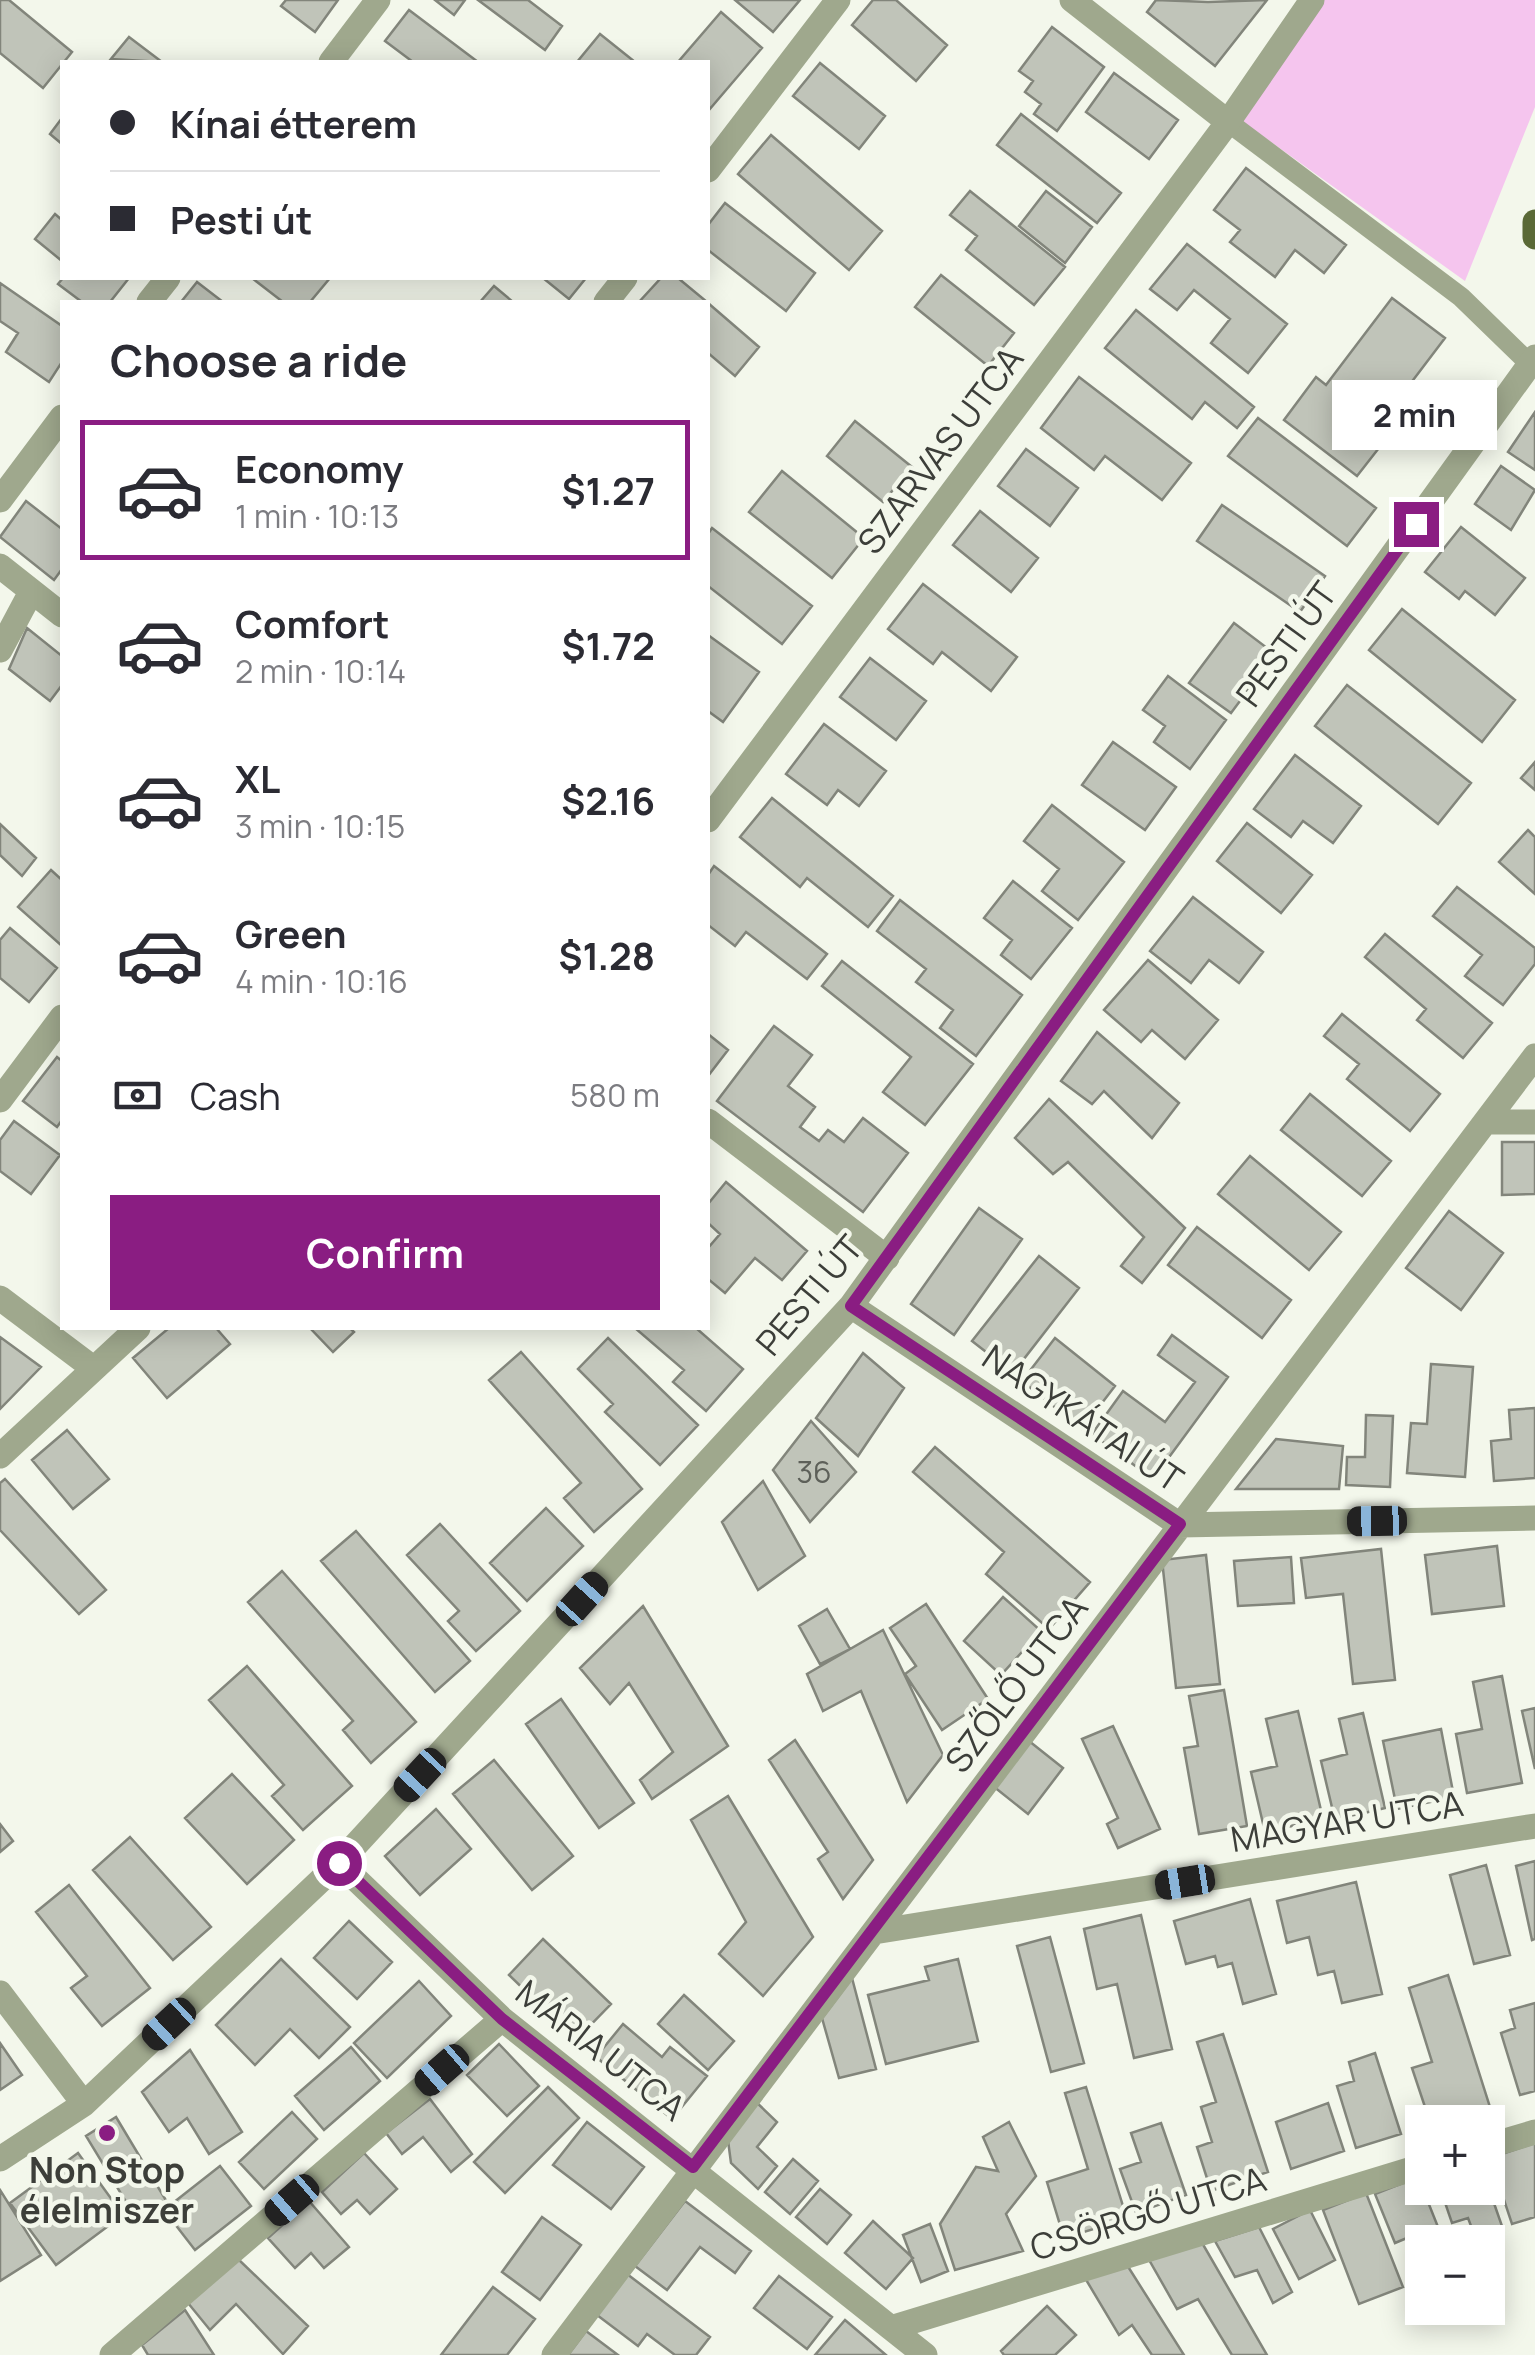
<!DOCTYPE html>
<meta charset="utf-8">
<style>
body{margin:0;font-family:Manrope,sans-serif;background:#f7f7f7;color:#2b2b33;height:100vh;display:flex;flex-direction:column;font-size:38px;white-space:nowrap}
*{box-sizing:border-box;margin:0}
p{font-size:32px;color:#7c7c81}
.icon{flex:none;width:55px;height:55px;fill:none;stroke:currentColor;stroke-width:2;stroke-linecap:round;stroke-linejoin:round}
.map{position:relative;flex:1;overflow:hidden}
.drawer{position:absolute;left:60px;top:300px;width:650px;height:1030px;display:flex;flex-direction:column;background:#fff;border-radius:0px;box-shadow:0 5px 25px #0003}
.drawer>*{flex:none}
.hud{position:absolute;left:60px;top:60px;width:650px;height:220px;border-radius:0px;box-shadow:0 5px 25px #0003;display:grid;align-content:center;height:220px;padding:0 50px;background:#fff}
.fabs{position:absolute;left:1405px;top:2105px;display:grid;gap:20px}
.fabs a{display:grid;place-items:center;width:100px;height:100px;border-radius:0px;background:#fff;box-shadow:0 5px 25px #0003;font-size:50px}
.end{position:absolute;width:45px;height:45px;margin:-22px;border:12px solid #8a1d82;background:#fff;box-shadow:0 0 0 5px #fff}
.from{border-radius:50%}
.bubble{position:absolute;height:70px;border-radius:0px;background:#fff;box-shadow:0 5px 25px #0003;font-size:32px;font-weight:700;line-height:70px;text-align:center}
.car{position:absolute;width:30px;height:60px;margin:-30px -15px;border-radius:12px;box-shadow:0 0 8px 2px #0007;background:linear-gradient(#222 24%,#8ab4d8 0 40%,#222 0 76%,#8ab4d8 0 86%,#222 0)}
.hud b{display:flex;align-items:center;gap:35px;height:95px;font-size:38px}
.hud b+b{border-top:2px solid #e1e1e2}
.hud i{width:25px;height:25px;background:#2b2b33}
ul{padding:0;list-style:none}
li{display:flex;align-items:center;gap:30px;height:140px;margin:0 20px 15px;padding:0 30px;border:5px solid transparent;border-radius:0px}
li div{flex:1}
li b{display:block;font-size:38px}
li em{font-style:normal;font-weight:700}
li.active{border-color:#8a1d82}
li>.icon{width:90px;height:90px;stroke-width:1.5}
h2{padding:0 50px;font-size:45px;line-height:120px}
.pay{display:flex;align-items:center;gap:25px;height:110px;padding:0 50px;font-size:38px}
.pay p{margin-inline-start:auto}
.primary-button{display:flex;gap:20px;margin-top:auto;padding:20px 50px}
.primary-button a{flex:1;height:115px;border-radius:0px;background:#8a1d82;color:#fff;font-size:40px;font-weight:700;line-height:115px;text-align:center}
.map>svg:first-child{display:block}
.green{fill:#f5c5ee}
.building{fill:#c0c4b9;stroke:#82857b;stroke-width:2.5}
.lines{fill:none;stroke-linecap:round;stroke-linejoin:round}
.pedestrian{stroke:#9fa88d;stroke-width:20}
.minor{stroke:#9fa88d;stroke-width:25}
.primary{stroke:#5a6936;stroke-width:25}
.route{stroke:#8a1d82;stroke-width:12}
.poi-dot{fill:#8a1d82;stroke:#f3f7eb;stroke-width:4}
.labels{text-anchor:middle;dominant-baseline:central;stroke-width:9;stroke-linejoin:round;paint-order:stroke}
.number-label{font-size:30px;fill:#5d6059}
.street-label{font-size:35px;fill:#3c3e39;stroke:#f3f7eb}
.poi-label{font-size:35px;font-weight:bold;fill:#3c3e39;stroke:#f3f7eb}
</style>
<div class="map">
<svg width="1535" height="2355" viewBox="0 0 1535 2355">
<rect width="100%" height="100%" fill="#f3f7eb"/>
<path class="green" d="M1323 0H1535V107L1465 281 1243 122Z"/>
<path class="building" d="M0 0H9L72 52 43 88 0 53Z
M286 0H338L315 32 281 6Z
M435 0H465L454 15Z
M478 0H528L562 26 545 50Z
M735 0H800L773 32Z
M873 0H896L947 45 916 81 852 25Z
M1156 0 1208 2 1267 0 1215 66 1147 12Z
M409 10 478 62H413L385 41Z
M721 12 762 48 709 110 708 62H678Z
M1052 27 1104 67 1057 131 1034 114 1041 104 1025 92 1033 81 1019 71Z
M600 34 635 62H577Z
M129 37 162 62 111 59Z
M820 63 885 116 859 149 793 96Z
M1114 73 1178 120 1149 159 1086 112Z
M1021 114 1121 193 1097 223 997 145Z
M62 118V144L50 134Z
M771 135 882 231 849 270 738 174Z
M1246 168 1346 245 1324 273 1295 250 1275 277 1230 242 1240 230 1214 210Z
M970 191 1065 267 1034 305 966 250 977 236 950 215Z
M1046 191 1092 227 1065 263 1019 226Z
M725 203 815 273 786 311 708 250V225Z
M55 214 62 220V261L35 239Z
M1187 244 1287 324 1248 373 1211 343 1230 319 1194 290 1177 310 1150 289Z
M941 275 1014 333 988 366 915 307Z
M63 278H129L110 302H82L58 284Z
M252 278H330L310 302H283Z
M543 278H586L569 299Z
M661 278H678L707 302H639Z
M197 282 223 302H181Z
M0 283 62 326V362L49 382 6 352 18 333 0 321Z
M494 286 513 302H480Z
M1392 298 1445 338 1382 421 1393 430 1357 476 1284 420 1316 377 1326 385Z
M708 303 759 347 735 376 708 353Z
M1136 310 1254 407 1237 428 1205 402 1192 419 1105 348Z
M1079 377 1191 463 1162 500 1105 456 1094 470 1041 428Z
M1535 412V470L1508 452Z
M1258 418 1376 508 1347 546 1228 456Z
M855 421 912 467 883 502 827 456Z
M1026 449 1078 488 1050 526 998 486Z
M1501 466 1535 490 1511 530 1475 504Z
M782 471 864 538 832 578 749 512Z
M26 501 62 529V569L54 580 0 537Z
M1222 505 1325 576 1300 612 1197 541Z
M980 511 1038 558 1011 592 953 545Z
M1461 527 1525 578 1495 615 1465 591 1459 599 1425 572Z
M712 528 812 606 782 644 708 586V534Z
M923 584 1017 657 991 691 942 652 933 664 888 629Z
M1402 609 1515 700 1482 742 1369 650Z
M1234 623 1275 654 1231 713 1189 683Z
M27 628 62 656V685L50 701 9 669Z
M708 635 759 672 723 722 708 711Z
M870 658 926 701 896 740 840 697Z
M1168 676 1226 720 1190 769 1154 742 1165 726 1143 710Z
M1347 685 1471 783 1438 824 1315 726Z
M824 724 886 771 859 806 838 790 827 805 786 774Z
M1113 742 1176 787 1145 830 1082 785Z
M1295 755 1361 806 1333 843 1303 821 1291 837 1254 809Z
M1535 762V790L1521 778Z
M772 798 893 896 868 927 807 878 800 887 740 837Z
M1052 805 1124 862 1078 920 1042 891 1059 869 1024 841Z
M1247 823 1312 875 1281 913 1217 861Z
M0 824 36 858 22 876 0 855Z
M1528 830 1535 837V894L1499 862Z
M714 866 827 954 807 979 746 932 735 946 708 925V875Z
M51 870 62 880V946L18 907Z
M1013 881 1072 928 1031 979 1001 955 1012 940 984 918Z
M1457 887 1535 948V964L1503 1005 1465 976 1482 955 1433 916Z
M1193 897 1263 952 1239 983 1209 960 1191 983 1150 951Z
M900 900 1022 995 976 1056 940 1028 953 1010 916 982 926 969 877 931Z
M10 928 57 968 29 1002 0 978V940Z
M1385 934 1492 1023 1463 1058 1417 1020 1426 1009 1365 957Z
M1148 960 1218 1020 1185 1059 1152 1030 1141 1042 1104 1010Z
M842 961 973 1064 925 1125 883 1092 911 1057 822 986Z
M1342 1014 1440 1094 1410 1131 1347 1079 1359 1064 1324 1036Z
M774 1026 812 1055 788 1086 815 1107 800 1127 819 1141 828 1130 844 1142 863 1118 908 1153 863 1212 717 1101Z
M1097 1032 1179 1103 1152 1138 1104 1091 1092 1104 1061 1081Z
M708 1034 728 1050 708 1076Z
M57 1057 62 1061V1120L57 1127 23 1101Z
M1310 1094 1391 1161 1362 1196 1281 1130Z
M1049 1099 1185 1228 1142 1283 1121 1266 1144 1237 1068 1162 1053 1174 1015 1138Z
M14 1121 60 1155 31 1194 0 1171V1140Z
M1502 1142H1535V1194L1502 1195Z
M1250 1156 1341 1232 1309 1270 1218 1194Z
M726 1182 807 1251 782 1280 755 1258 725 1293 708 1279V1248L720 1234 708 1223V1204Z
M979 1208 1022 1239 954 1335 911 1304Z
M1449 1211 1503 1253 1461 1310 1406 1268Z
M1197 1227 1291 1300 1262 1338 1168 1265Z
M1039 1256 1079 1288 1013 1373 972 1341Z
M169 1328H216L230 1344 167 1398 133 1358Z
M310 1328H350L354 1332 333 1352Z
M635 1328H696L743 1369 706 1411 673 1382 684 1370Z
M1172 1335 1228 1377 1153 1479 1092 1434 1123 1391 1165 1422 1195 1382 1158 1355Z
M0 1337 41 1367 0 1409Z
M608 1338 698 1425 660 1465 605 1412 613 1404 578 1369Z
M1055 1338 1115 1386 1082 1429 1022 1381Z
M521 1352 642 1489 594 1532 564 1498 581 1483 489 1380Z
M863 1353 904 1388 858 1456 816 1418Z
M1431 1364 1473 1367 1465 1477 1407 1473 1411 1423 1427 1424Z
M1535 1408V1478L1494 1481 1491 1441 1511 1439 1509 1410Z
M1366 1415 1393 1416 1390 1487 1346 1485 1347 1457H1365Z
M811 1421 856 1472 810 1522 773 1470Z
M67 1430 109 1479 73 1509 32 1460Z
M1276 1439 1343 1446 1339 1489H1236Z
M935 1447 1090 1582 1049 1629 986 1574 1004 1552 913 1472Z
M5 1479 106 1590 79 1614 0 1530V1483Z
M763 1481 805 1556 758 1590 722 1522Z
M546 1508 583 1546 527 1601 490 1563Z
M440 1524 520 1611 476 1651 448 1621 459 1611 407 1555Z
M356 1531 470 1661 435 1692 321 1561Z
M1497 1546 1504 1606 1432 1614 1425 1555Z
M1381 1549 1395 1680 1353 1684 1343 1594 1306 1598 1301 1558Z
M1206 1555 1220 1684 1176 1688 1162 1560Z
M1291 1557 1294 1603 1238 1606 1234 1561Z
M282 1571 416 1722 371 1763 343 1730 353 1721 248 1602Z
M1003 1597 1041 1631 1001 1675 964 1641Z
M926 1604 988 1699 942 1730 905 1674 916 1666 890 1628Z
M643 1606 728 1746 652 1799 640 1780 673 1752 629 1683 610 1704 580 1668Z
M827 1609 850 1649 820 1664 799 1626Z
M883 1630 943 1755 907 1802 861 1691 823 1711 807 1674Z
M247 1666 352 1786 303 1830 272 1796 284 1785 209 1700Z
M1502 1676 1522 1783 1467 1793 1456 1734 1482 1729 1473 1682Z
M1224 1690 1247 1826 1199 1834 1184 1748 1198 1746 1189 1696Z
M561 1699 634 1803 599 1828 526 1724Z
M1535 1708V1769L1522 1711Z
M1298 1711 1323 1819 1265 1832 1251 1772 1277 1766 1266 1719Z
M1363 1713 1385 1808 1335 1820 1321 1761 1347 1754 1339 1719Z
M1113 1726 1160 1829 1118 1848 1107 1824 1118 1818 1082 1739Z
M1441 1729 1454 1797 1397 1809 1383 1741Z
M795 1740 873 1860 843 1899 818 1859 828 1852 769 1760Z
M1029 1741 1063 1768 1028 1814 993 1786Z
M494 1760 573 1856 532 1890 453 1794Z
M232 1774 294 1840 247 1884 185 1818Z
M728 1796 813 1937 763 1996 719 1954 746 1922 691 1820Z
M436 1809 471 1849 420 1895 385 1856Z
M0 1824 13 1841 0 1852Z
M130 1837 211 1927 173 1960 93 1870Z
M1535 1861V1939L1532 1940 1516 1866Z
M1486 1865 1510 1955 1474 1964 1450 1875Z
M1356 1882 1382 1994 1342 2003 1334 1971 1318 1975 1309 1937 1287 1943 1277 1901Z
M69 1885 150 1988 102 2026 71 1988 87 1976 36 1912Z
M1250 1899 1276 1994 1243 2004 1232 1963 1218 1967 1215 1956 1186 1964 1174 1921Z
M1141 1915 1172 2049 1134 2058 1117 1984 1097 1989 1084 1929Z
M349 1921 392 1962 357 1999 314 1958Z
M1050 1937 1084 2063 1051 2072 1017 1946Z
M543 1939 611 2004 576 2040 509 1975Z
M281 1959 350 2027 319 2058 290 2029 255 2065 216 2025Z
M958 1959 978 2041 886 2064 868 1995 929 1980 925 1967Z
M1448 1975 1490 2107 1430 2122 1412 2068 1432 2062 1409 1988Z
M852 1978 876 2069 839 2078 822 2018Z
M419 1981 451 2016 387 2078 354 2043Z
M684 1995 734 2041 708 2070 658 2024Z
M1535 2003V2091L1520 2095 1501 2033 1515 2028 1510 2010Z
M623 2024 662 2057 670 2047 707 2076 672 2119 596 2057Z
M1223 2034 1268 2172 1211 2191 1197 2147 1212 2142 1201 2107 1216 2102 1197 2042Z
M0 2043 22 2075 0 2090Z
M499 2044 539 2086 507 2116 467 2075Z
M351 2047 380 2081 324 2130 295 2096Z
M190 2050 242 2132 209 2154 187 2118 169 2132 142 2092Z
M1375 2053 1401 2134 1356 2148 1337 2086 1354 2081 1349 2062Z
M548 2087 579 2118 505 2193 474 2162Z
M1086 2087 1127 2219 1064 2238 1047 2182 1088 2169 1065 2093Z
M430 2099 472 2154 451 2172 423 2137 402 2154 386 2133Z
M755 2101 777 2122 757 2147 777 2166 758 2189 731 2163 727 2133Z
M1328 2103 1344 2151 1291 2169 1276 2122Z
M292 2112 317 2139 264 2189 239 2162Z
M116 2117 167 2202 137 2220 86 2136Z
M587 2122 644 2167 611 2209 553 2165Z
M1009 2122 1036 2176 1006 2214 1023 2251 955 2270 940 2224 976 2167 998 2171 983 2137Z
M1161 2123 1186 2195 1136 2213 1120 2169 1141 2162 1131 2133Z
M1535 2143V2217L1512 2224 1490 2158Z
M78 2153 123 2215 56 2265 10 2203Z
M364 2153 397 2189 370 2214 357 2200 341 2214 322 2192Z
M793 2159 818 2181 790 2214 765 2192Z
M220 2166 251 2206 195 2250 164 2210Z
M1418 2177 1444 2242H1422V2258L1414 2235 1395 2243 1375 2194Z
M1488 2186 1503 2229 1476 2239 1468 2218 1452 2223 1440 2188Z
M820 2189 851 2215 827 2244 796 2217Z
M0 2190 41 2255 0 2281Z
M1366 2193 1403 2287 1359 2304 1323 2210Z
M309 2201 349 2247 324 2268 311 2253 295 2268 268 2238Z
M685 2201 751 2251 735 2273 700 2247 667 2290 635 2266Z
M1310 2210 1335 2260 1299 2279 1273 2229Z
M542 2217 581 2245 540 2300 502 2272Z
M873 2221 913 2258 886 2289 845 2253Z
M930 2224 948 2271 921 2282 903 2235Z
M1259 2227 1292 2292 1273 2303 1257 2270 1235 2277 1215 2241Z
M1201 2241 1267 2355H1232L1198 2299 1177 2309 1148 2258Z
M238 2259 308 2326 283 2354 236 2304 210 2330 188 2303Z
M1127 2265 1184 2355H1152L1132 2325 1119 2335 1085 2278Z
M627 2274 710 2337 696 2355H675L647 2334 638 2346 597 2315Z
M779 2276 832 2317 807 2349 754 2308Z
M493 2287 535 2319 507 2355H441Z
M1047 2306 1076 2335 1055 2355H1004L1001 2351Z
M185 2310 214 2355H148L142 2345Z
M845 2320 886 2355H815Z
M586 2331 618 2355H568Z"/>
<g class="lines">
<path class="pedestrian" d="M1228 122 1461 297 1530 364"/>
<path class="minor" d="M1072 0 1228 122
M331 62 378 0
M708 170 838 0
M149 302 168 278
M606 302 625 278
M0 500 62 417
M0 566 62 615
M0 650 31 592
M708 820 1228 122 1312 0
M0 1100 62 1017
M708 1121 887 1258
M1487 1122H1535
M0 1298 93 1368
M851 1306 1180 1525 1535 1518
M0 1456 138 1328
M339 1863 502 2019 925 2355
M874 1932 1535 1826
M0 1993 84 2104
M1488 2146 1535 2132
M0 2159 84 2104 339 1863 851 1306 1535 357
M894 2327 1422 2166
M112 2355 502 2019
M554 2355 1535 1056"/>
<path class="primary" d="M1535 222V237"/>
</g>
<g class="lines">
<path class="route" d="M339 1863 502 2019 693 2167 1180 1524 851 1306 1416 524"/>
</g>
<circle class="poi-dot" cx="107" cy="2133" r="10"/>
<g class="labels">
<g class="number-label">
<text x="814" y="1471">36</text>
</g>
<g class="street-label">
<text transform="translate(940 450) rotate(-53)">SZARVAS UTCA</text>
<text transform="translate(1286 644) rotate(-54)">PESTI ÚT</text>
<text transform="translate(809 1295) rotate(-50)">PESTI ÚT</text>
<text transform="translate(1083 1418) rotate(34)">NAGYKÁTAI ÚT</text>
<text transform="translate(1016 1684) rotate(-53)">SZŐLŐ UTCA</text>
<text transform="translate(1347 1821) rotate(-9)">MAGYAR UTCA</text>
<text transform="translate(601 2050) rotate(38)">MÁRIA UTCA</text>
<text transform="translate(1148 2213) rotate(-17)">CSÖRGŐ UTCA</text>
</g>
<g class="poi-label">
<text x="107" y="2170">Non Stop<tspan x="107" dy="40">élelmiszer</tspan></text>
</g>
</g>
</svg>
<div class="fabs">
<a>+</a>
<a>−</a>
</div>
<i class="end from" style="left:339px;top:1863px"></i>
<i class="end" style="left:1416px;top:524px"></i>
<div class="bubble" style="left:1332px;top:380px;width:165px">2 min</div>
<i class="car" style="left:1377px;top:1521px;rotate:269deg"></i>
<i class="car" style="left:582px;top:1599px;rotate:42deg"></i>
<i class="car" style="left:420px;top:1775px;rotate:223deg"></i>
<i class="car" style="left:1185px;top:1882px;rotate:261deg"></i>
<i class="car" style="left:169px;top:2024px;rotate:227deg"></i>
<i class="car" style="left:442px;top:2070px;rotate:229deg"></i>
<i class="car" style="left:292px;top:2200px;rotate:229deg"></i>
<div class="hud">
<b><i class="from"></i>Kínai étterem</b>
<b><i></i>Pesti út</b>
</div>
<section class="drawer">
<h2>Choose a ride</h2>
<ul>
<li class="active"><svg class="icon" aria-label="car" viewBox="0 0 24 24"><path d="M5 17H2v-5l4-1 3-4h7l3 4 3 1v5h-3M9 17h6M6 11h13"/><circle cx="7" cy="17" r="2"/><circle cx="17" cy="17" r="2"/></svg><div><b>Economy</b><p>1 min · 10:13</p></div><em>$1.27</em></li>
<li><svg class="icon" aria-label="car" viewBox="0 0 24 24"><path d="M5 17H2v-5l4-1 3-4h7l3 4 3 1v5h-3M9 17h6M6 11h13"/><circle cx="7" cy="17" r="2"/><circle cx="17" cy="17" r="2"/></svg><div><b>Comfort</b><p>2 min · 10:14</p></div><em>$1.72</em></li>
<li><svg class="icon" aria-label="car" viewBox="0 0 24 24"><path d="M5 17H2v-5l4-1 3-4h7l3 4 3 1v5h-3M9 17h6M6 11h13"/><circle cx="7" cy="17" r="2"/><circle cx="17" cy="17" r="2"/></svg><div><b>XL</b><p>3 min · 10:15</p></div><em>$2.16</em></li>
<li><svg class="icon" aria-label="car" viewBox="0 0 24 24"><path d="M5 17H2v-5l4-1 3-4h7l3 4 3 1v5h-3M9 17h6M6 11h13"/><circle cx="7" cy="17" r="2"/><circle cx="17" cy="17" r="2"/></svg><div><b>Green</b><p>4 min · 10:16</p></div><em>$1.28</em></li>
</ul>
<div class="pay"><svg class="icon" aria-label="cash" viewBox="0 0 24 24"><path d="M3 7h18v10H3z"/><circle cx="12" cy="12" r="2"/></svg>Cash<p>580 m</p></div>
<div class="primary-button"><a>Confirm</a></div>
</section>
</div>
